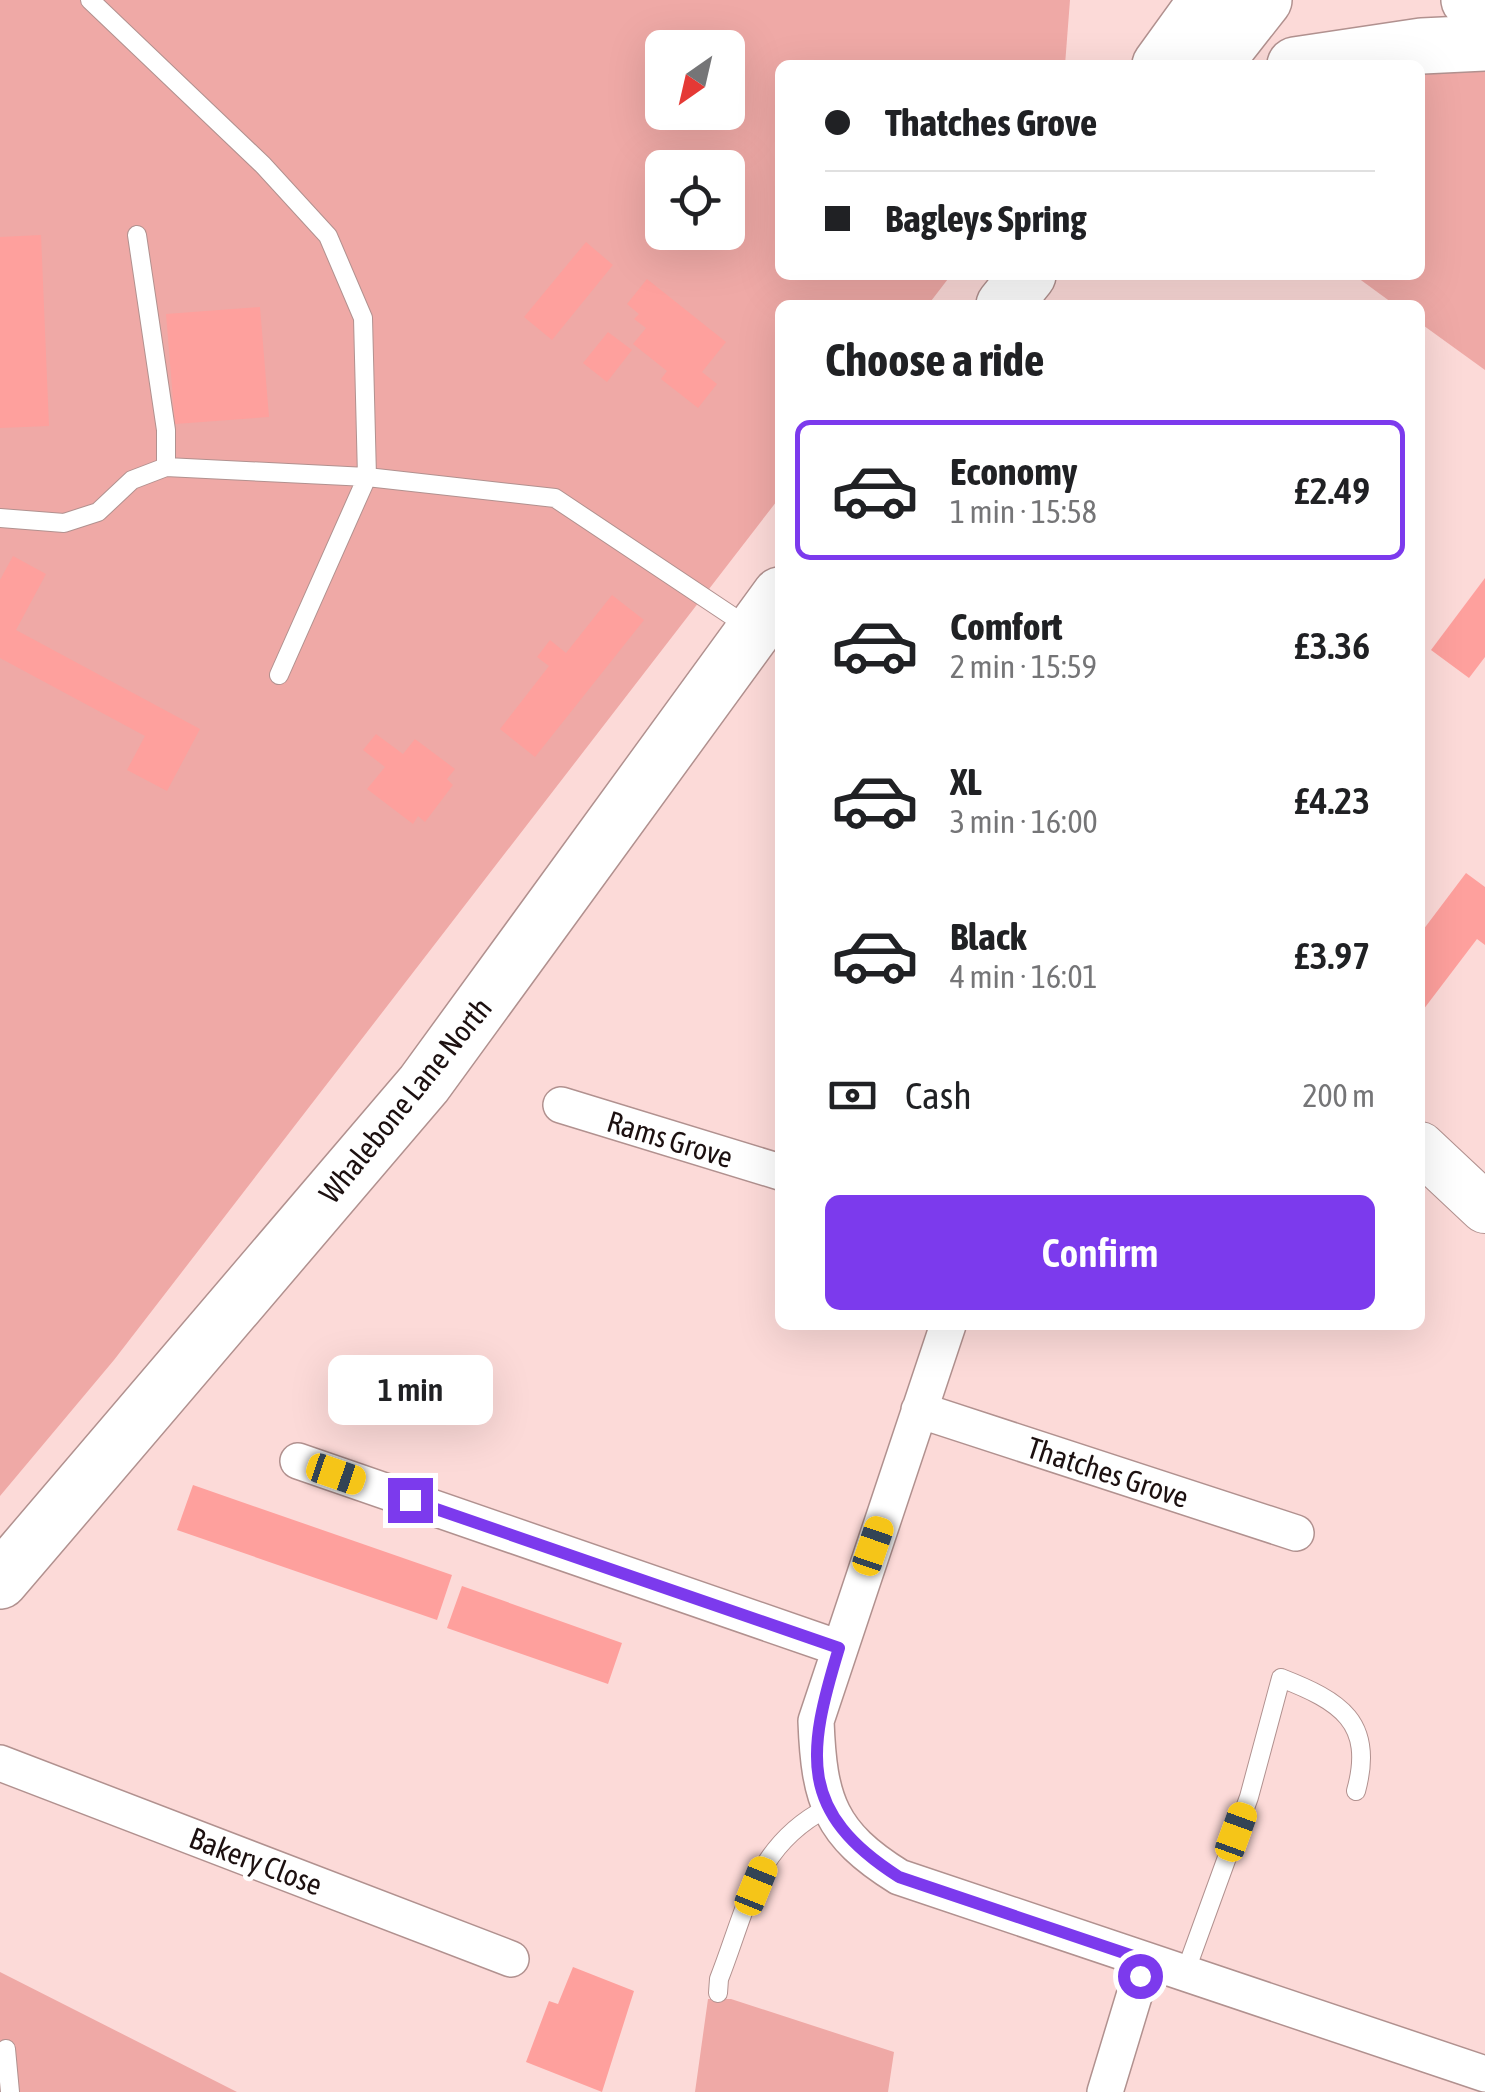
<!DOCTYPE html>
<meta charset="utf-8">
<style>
body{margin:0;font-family:"Asap Condensed",sans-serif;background:#f6f6f6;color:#202124;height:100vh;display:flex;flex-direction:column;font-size:38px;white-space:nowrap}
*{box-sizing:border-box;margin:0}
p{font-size:32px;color:#757577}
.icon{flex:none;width:55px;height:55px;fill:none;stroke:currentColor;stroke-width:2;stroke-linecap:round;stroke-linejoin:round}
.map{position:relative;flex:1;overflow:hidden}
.details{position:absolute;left:775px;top:300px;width:650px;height:1030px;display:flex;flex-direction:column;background:#fff;border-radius:15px;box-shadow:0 10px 40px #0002}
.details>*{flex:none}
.top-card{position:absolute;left:775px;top:60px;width:650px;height:220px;border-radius:15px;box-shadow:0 10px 40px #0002;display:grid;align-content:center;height:220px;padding:0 50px;background:#fff}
.needle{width:65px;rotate:214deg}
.buttons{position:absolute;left:645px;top:30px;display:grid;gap:20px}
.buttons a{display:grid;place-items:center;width:100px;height:100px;border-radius:15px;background:#fff;box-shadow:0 10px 40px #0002;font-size:50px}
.end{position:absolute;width:45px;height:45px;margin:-22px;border:12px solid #7c3aed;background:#fff;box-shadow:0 0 0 5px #fff}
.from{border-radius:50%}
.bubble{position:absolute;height:70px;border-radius:15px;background:#fff;box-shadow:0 10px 40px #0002;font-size:32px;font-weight:600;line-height:70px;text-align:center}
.car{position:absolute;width:30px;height:60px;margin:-30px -15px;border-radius:12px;box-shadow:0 0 8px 2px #0007;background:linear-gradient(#f5c518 24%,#345 0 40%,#f5c518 0 76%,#345 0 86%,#f5c518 0)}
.top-card b{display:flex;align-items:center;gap:35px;height:95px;font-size:38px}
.top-card b+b{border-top:2px solid #e0e0e0}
.top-card i{width:25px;height:25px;background:#202124}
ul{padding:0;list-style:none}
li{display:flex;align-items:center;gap:30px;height:140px;margin:0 20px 15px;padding:0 30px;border:5px solid transparent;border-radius:15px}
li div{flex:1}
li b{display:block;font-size:38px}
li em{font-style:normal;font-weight:600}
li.active{border-color:#7c3aed}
li>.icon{width:90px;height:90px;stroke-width:1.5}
h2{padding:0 50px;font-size:45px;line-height:120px}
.pay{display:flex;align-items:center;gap:25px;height:110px;padding:0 50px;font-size:38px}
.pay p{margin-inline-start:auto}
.cta{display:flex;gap:20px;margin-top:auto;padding:20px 50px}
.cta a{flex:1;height:115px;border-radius:15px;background:#7c3aed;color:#fff;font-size:40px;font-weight:600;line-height:115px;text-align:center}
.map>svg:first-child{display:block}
.green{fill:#efa9a6;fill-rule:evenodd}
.building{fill:#fea09d}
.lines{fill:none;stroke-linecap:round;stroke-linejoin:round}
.lane-casing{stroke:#b1918f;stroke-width:20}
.street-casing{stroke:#b1918f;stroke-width:38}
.secondary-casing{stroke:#b1918f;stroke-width:52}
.primary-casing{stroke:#b1918f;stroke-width:58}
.highway-casing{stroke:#b1918f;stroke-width:58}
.lane{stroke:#fff;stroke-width:18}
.street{stroke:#fff;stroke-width:35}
.secondary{stroke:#fff;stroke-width:50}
.primary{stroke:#fff;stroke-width:55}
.highway{stroke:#fff;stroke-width:55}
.route{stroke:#7c3aed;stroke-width:12}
.labels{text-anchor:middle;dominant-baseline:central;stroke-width:9;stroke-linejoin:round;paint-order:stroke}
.street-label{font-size:30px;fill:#1c1010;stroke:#fff}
</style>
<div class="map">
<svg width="1485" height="2092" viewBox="0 0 1485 2092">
<rect width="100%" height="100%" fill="#fcdad8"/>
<path class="green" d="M0 0H1070L1065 65H780V275H951L928 305H780V497L114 1360 0 1496ZM662 48H728V112H662ZM662 168H728V232H662Z
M1420 65 1485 69V370L1420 323V305H1395L1354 275H1420Z
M0 1972 237 2092H0Z
M708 1999H731L894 2052 888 2092H695Z"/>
<path class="building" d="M41 235 49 426 0 428V237Z
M586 242 613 265 552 340 524 317Z
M647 279 726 342 702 372 717 384 698 408 661 379 667 371 633 344 646 328 634 319 639 314 627 304Z
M260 307 269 417 175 424 166 314Z
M608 332 632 350 607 382 583 363Z
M13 556 46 574 16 630 200 729 167 791 127 770 145 736 0 658V580Z
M1485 578V657L1469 678 1431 650Z
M612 595 644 620 535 757 500 729 549 666 537 657 550 640 566 653Z
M376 734 403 754 415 739 455 769 447 779 453 785 425 822 418 816 413 824 367 789 385 767 363 750Z
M1466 873 1485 887V945L1477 939 1420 1014V934Z
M193 1485 452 1575 437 1620 177 1530Z
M462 1586 622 1643 608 1684 447 1628Z
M573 1967 634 1991 602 2092 526 2062 549 2001 558 2004Z"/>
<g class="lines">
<g class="lane-casing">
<path id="lane" d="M90 0 263 165 328 236 363 318 367 477 279 675
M137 235 166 430V467
M0 518 64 523 98 512 132 480 166 467 367 477 555 498 750 628
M1185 1973 1249 1797 1281 1678C1340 1701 1375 1722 1356 1791
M718 1993 719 1979C747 1908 754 1846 827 1808
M6 2049 10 2092"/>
</g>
<g class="street-casing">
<path id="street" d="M561 1105 780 1172
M948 1325 816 1721C819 1801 830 1834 899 1877L1485 2074
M919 1410 1296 1533
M298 1461 839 1648
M0 1763 511 1959
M1105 2092 1145 1960"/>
</g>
<g class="secondary-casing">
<path id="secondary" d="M1420 1147 1485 1208"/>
</g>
<g class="primary-casing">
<path id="primary" d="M1160 65 1207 0
M1213 65 1264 0
M1295 65 1422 46 1485 43
M1004 305 1028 275
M0 1581 424 1084 780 595"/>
</g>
<g class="highway-casing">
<path id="highway" d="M1469 0 1485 12"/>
</g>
<use href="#lane" class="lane"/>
<use href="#street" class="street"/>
<use href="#secondary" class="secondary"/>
<use href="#primary" class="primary"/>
<use href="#highway" class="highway"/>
</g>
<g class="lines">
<path class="route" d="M410 1500 839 1648C807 1753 797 1812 899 1877L1145 1960 1140 1976"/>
</g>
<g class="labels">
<g class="street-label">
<text transform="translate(405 1100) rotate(-51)">Whalebone Lane North</text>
<text transform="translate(670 1139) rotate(17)">Rams Grove</text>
<text transform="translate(1108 1472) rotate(18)">Thatches Grove</text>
<text transform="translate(256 1861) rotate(21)">Bakery Close</text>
</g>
</g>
</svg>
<div class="buttons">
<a><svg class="needle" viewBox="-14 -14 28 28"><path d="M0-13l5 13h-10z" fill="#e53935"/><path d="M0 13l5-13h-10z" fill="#757577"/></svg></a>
<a><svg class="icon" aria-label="locate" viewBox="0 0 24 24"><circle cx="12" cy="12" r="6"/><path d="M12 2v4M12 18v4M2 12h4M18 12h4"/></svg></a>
</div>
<i class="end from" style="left:1140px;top:1976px"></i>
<i class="end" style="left:410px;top:1500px"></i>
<div class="bubble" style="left:328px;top:1355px;width:165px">1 min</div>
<i class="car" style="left:336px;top:1474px;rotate:109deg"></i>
<i class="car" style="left:873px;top:1546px;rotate:19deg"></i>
<i class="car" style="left:1236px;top:1832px;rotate:20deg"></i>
<i class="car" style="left:756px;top:1886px;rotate:22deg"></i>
<div class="top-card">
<b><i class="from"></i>Thatches Grove</b>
<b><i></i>Bagleys Spring</b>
</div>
<section class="details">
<h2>Choose a ride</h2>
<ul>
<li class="active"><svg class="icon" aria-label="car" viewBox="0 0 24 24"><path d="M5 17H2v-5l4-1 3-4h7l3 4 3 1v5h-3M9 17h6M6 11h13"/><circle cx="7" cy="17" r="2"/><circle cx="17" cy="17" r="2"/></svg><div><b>Economy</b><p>1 min · 15:58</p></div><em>£2.49</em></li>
<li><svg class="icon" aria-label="car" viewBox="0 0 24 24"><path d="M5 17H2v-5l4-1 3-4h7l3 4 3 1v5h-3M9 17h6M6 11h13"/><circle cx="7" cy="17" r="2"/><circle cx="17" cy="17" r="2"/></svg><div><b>Comfort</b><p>2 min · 15:59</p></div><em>£3.36</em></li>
<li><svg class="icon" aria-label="car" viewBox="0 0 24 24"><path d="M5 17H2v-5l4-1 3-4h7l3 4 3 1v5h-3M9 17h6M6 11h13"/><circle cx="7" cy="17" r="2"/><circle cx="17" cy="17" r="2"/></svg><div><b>XL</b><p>3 min · 16:00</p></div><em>£4.23</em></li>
<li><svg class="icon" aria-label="car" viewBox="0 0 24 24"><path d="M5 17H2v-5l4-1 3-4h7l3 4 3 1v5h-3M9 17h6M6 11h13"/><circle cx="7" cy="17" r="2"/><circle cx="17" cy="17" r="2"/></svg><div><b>Black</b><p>4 min · 16:01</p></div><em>£3.97</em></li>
</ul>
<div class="pay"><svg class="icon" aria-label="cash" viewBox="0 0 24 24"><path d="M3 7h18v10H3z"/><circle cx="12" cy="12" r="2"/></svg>Cash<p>200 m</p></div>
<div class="cta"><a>Confirm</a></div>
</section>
</div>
